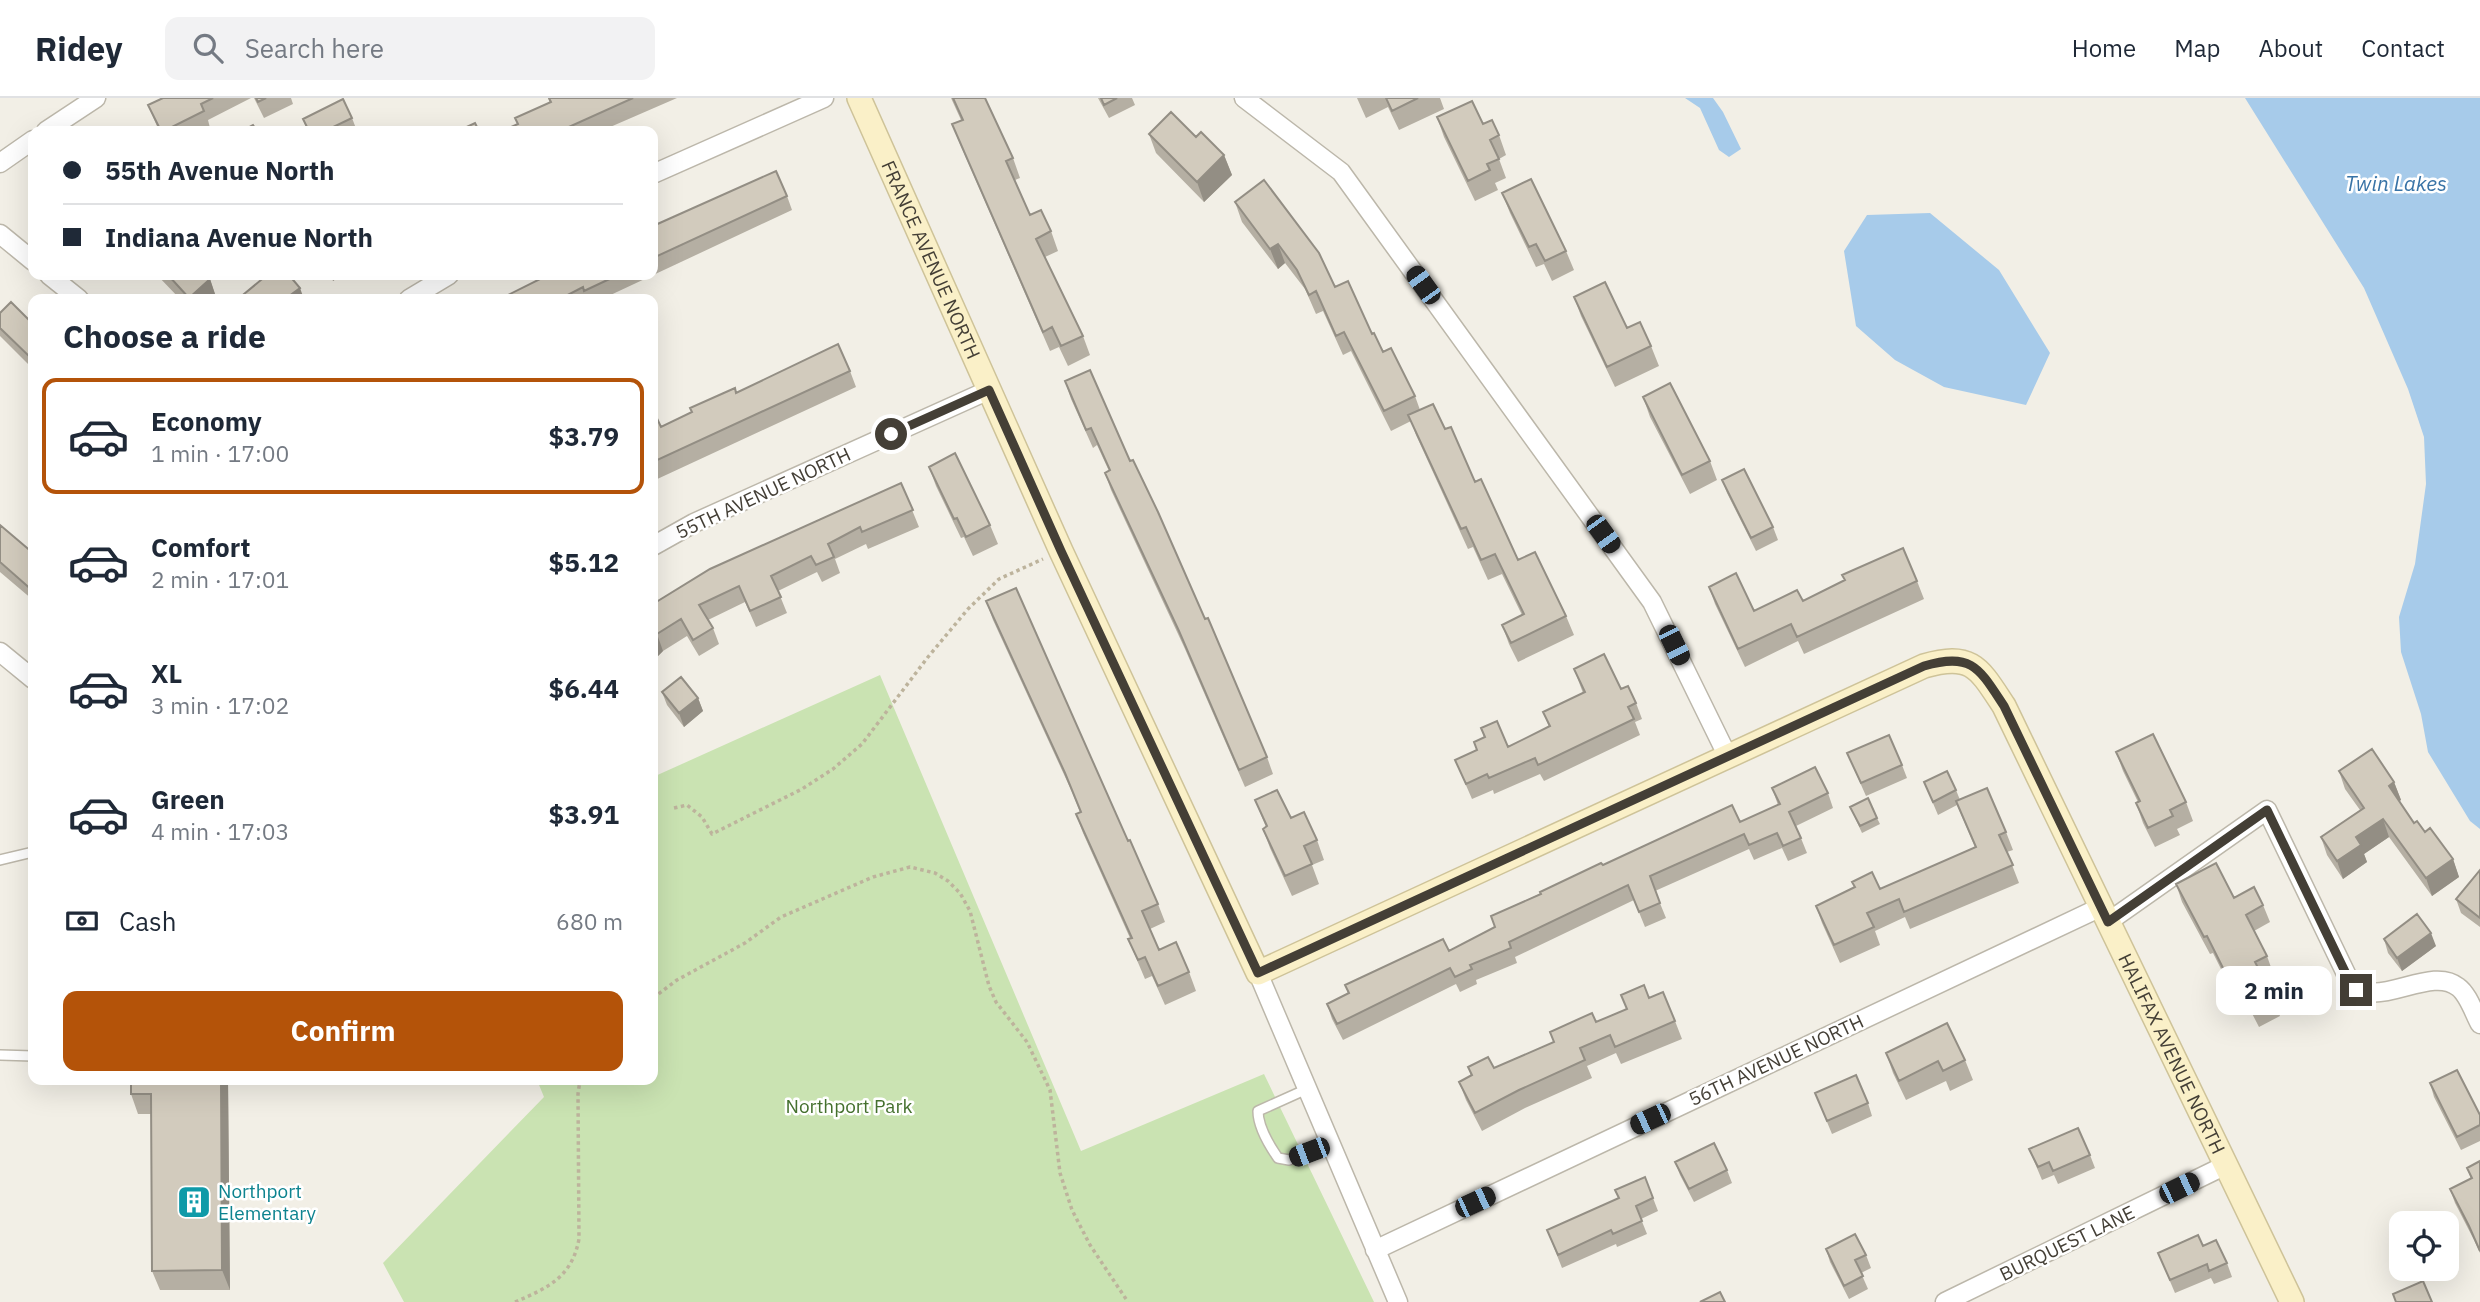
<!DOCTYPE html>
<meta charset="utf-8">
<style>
body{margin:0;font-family:"IBM Plex Sans",sans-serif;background:#f2f2f3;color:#1f2937;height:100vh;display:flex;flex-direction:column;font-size:26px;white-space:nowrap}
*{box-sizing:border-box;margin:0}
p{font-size:23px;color:#747a83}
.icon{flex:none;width:38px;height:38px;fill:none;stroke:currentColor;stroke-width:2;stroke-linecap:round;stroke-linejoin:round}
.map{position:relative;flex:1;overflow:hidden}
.panel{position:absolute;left:28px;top:196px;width:630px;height:791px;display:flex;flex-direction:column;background:#fff;border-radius:14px;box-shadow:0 7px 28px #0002}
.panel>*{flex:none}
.top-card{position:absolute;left:28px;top:28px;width:630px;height:154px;border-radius:14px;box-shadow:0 7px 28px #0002;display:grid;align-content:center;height:154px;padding:0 35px;background:#fff}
.fabs{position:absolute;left:2389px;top:1113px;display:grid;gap:14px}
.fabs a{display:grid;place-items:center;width:70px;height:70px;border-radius:14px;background:#fff;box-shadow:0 7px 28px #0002;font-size:35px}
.end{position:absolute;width:32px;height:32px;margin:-16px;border:9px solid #443f36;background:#fff;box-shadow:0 0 0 4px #fff}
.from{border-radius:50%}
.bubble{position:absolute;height:49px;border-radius:14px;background:#fff;box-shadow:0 7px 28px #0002;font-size:23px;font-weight:700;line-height:49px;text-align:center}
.car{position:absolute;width:21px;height:42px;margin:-21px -10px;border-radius:9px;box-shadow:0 0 5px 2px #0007;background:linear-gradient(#222 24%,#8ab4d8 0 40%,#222 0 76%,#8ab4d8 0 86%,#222 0)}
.top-card b{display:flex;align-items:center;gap:24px;height:66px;font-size:26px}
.top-card b+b{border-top:2px solid #e0e1e3}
.top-card i{width:18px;height:18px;background:#1f2937}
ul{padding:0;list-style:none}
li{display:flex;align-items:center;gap:21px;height:116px;margin:0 14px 10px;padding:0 21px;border:4px solid transparent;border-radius:14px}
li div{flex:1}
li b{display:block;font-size:26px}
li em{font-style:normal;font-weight:700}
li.current{border-color:#b45309}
li>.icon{width:63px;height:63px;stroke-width:1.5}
h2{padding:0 35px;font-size:32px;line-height:84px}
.pay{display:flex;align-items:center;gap:18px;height:77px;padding:0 35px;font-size:26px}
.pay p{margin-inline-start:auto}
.action{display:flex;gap:14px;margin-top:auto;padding:14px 35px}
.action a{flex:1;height:80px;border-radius:14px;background:#b45309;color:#fff;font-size:28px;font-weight:700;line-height:80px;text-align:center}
header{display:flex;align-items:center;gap:42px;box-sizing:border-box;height:98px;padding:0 35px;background:#fff;border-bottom:2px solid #e0e1e3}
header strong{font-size:33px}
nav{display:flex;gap:38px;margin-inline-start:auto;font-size:24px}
.search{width:490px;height:63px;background:#f2f2f3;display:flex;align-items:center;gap:18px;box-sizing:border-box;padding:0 24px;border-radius:14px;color:#747a83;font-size:26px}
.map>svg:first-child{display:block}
.green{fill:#cae3b2}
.water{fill:#a7cbea}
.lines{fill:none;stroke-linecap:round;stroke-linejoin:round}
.lane-casing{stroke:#bcb7aa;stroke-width:12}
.street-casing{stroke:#bcb7aa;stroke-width:21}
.secondary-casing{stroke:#cec399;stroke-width:26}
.path{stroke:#bdb39c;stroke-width:3.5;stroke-dasharray:3.5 3.5;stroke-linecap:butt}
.lane{stroke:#fff;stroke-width:9}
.street{stroke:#fff;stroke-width:18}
.secondary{stroke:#faf0c8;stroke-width:23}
.wall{fill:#b5afa3}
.shaded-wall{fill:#938e84}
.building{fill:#d2cbbd;stroke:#938e84;stroke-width:2}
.route{stroke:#443f36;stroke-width:9}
.labels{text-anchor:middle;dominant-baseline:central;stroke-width:5;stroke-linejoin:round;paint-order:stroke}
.street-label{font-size:19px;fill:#443f36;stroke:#fff}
.park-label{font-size:19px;fill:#44702e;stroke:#fff}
.culture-label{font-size:19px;fill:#0d838f;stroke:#fff;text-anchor:start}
.water-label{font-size:21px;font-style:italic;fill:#3873a6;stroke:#fff}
</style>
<header>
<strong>Ridey</strong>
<div class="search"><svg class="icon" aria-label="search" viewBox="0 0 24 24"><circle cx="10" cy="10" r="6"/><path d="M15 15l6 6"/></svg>Search here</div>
<nav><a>Home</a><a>Map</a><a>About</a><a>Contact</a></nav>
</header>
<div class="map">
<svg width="2480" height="1204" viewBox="0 0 2480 1204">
<rect width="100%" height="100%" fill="#f2efe6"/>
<path class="green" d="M880 577 1081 1053 1264 976 1374 1204H404L383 1165 544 999 537 982H653V679Z"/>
<path class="water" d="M1685 0H1713L1723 14 1741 51 1729 59 1719 52 1700 10Z
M2245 0H2480V731L2470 723 2428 654 2421 616 2401 554 2399 519 2415 466 2426 386 2424 339 2408 291 2364 190Z
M1930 115 1999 172 2050 255 2026 307 1944 289 1895 262 1856 228 1844 153 1867 117Z"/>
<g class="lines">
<g class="lane-casing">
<path id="lane" d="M0 762 33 754
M0 957 33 958
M1307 991 1258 1013C1258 1028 1269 1047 1278 1060L1289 1062 1330 1046"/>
</g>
<g class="street-casing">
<path id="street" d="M1244 0 1341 74 1652 504 1727 657
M46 33 96 0
M0 65 33 42
M653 76 824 0
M0 136 33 163
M49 177 79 201
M409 201 449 177
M653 448 694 425 989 292
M0 554 33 581
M2108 824 2267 712 2350 884C2374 915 2430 866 2458 889 2468 896 2474 915 2480 926
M1258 875 1398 1204
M1375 1152 2101 809
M1945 1204 2226 1067"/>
</g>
<g class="secondary-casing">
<g id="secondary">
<path id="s1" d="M859 0 1061 453 1258 875 1924 568C1972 554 1979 570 2004 608L2292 1204"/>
</g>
</g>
<path class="path" d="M674 710 687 707 702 719 712 736 802 691 833 671 862 646 928 559 968 511 999 481 1043 461
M653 900 677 882 745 845 781 819 873 779 910 769 935 775 948 783 960 795 970 813 989 888 996 904 1027 944 1050 992 1060 1075 1072 1112 1090 1147 1128 1204
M515 1204C548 1190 572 1179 579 1141L578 996 580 982"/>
<use href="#lane" class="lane"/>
<use href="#street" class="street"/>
<use href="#secondary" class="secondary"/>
</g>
<path class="wall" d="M163 0H251L208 22 210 30 203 33H159L148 7Z
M254 0H291L293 6 264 20Z
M548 0H677L601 33H502L517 26 550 5Z
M951 0H985L1013 60 1020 80 1015 82 1030 117 1051 133 1058 153 1045 159 1083 238 1090 257 1068 268 1059 249 1050 253 960 46 952 26 961 22Z
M1098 0H1132L1135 7 1109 20Z
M1357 0H1440L1444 11 1399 32 1388 9 1366 20Z
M1437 19 1483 26 1499 37 1506 57 1499 61 1506 80 1495 85 1498 92 1475 103 1444 39Z
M352 20 357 33H307L303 21Z
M1149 36 1196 39 1224 57 1232 77 1204 104 1156 55Z
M1502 95 1566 153 1574 172 1552 183 1544 166 1536 169 1510 115Z
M787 98 792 112 602 201H500L548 177H653V128Z
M1235 104 1335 189 1372 236 1415 298 1420 312 1445 331 1518 462 1566 518 1574 537 1518 564 1509 546 1502 527 1522 517 1502 476 1488 482 1473 449 1468 451 1416 337 1411 323 1391 333 1351 253 1343 257 1323 213 1316 216 1305 191 1285 165 1278 171 1242 124Z
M157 177H206L210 181 216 199 214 201H180Z
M1574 199 1627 230 1651 248 1659 268 1615 289 1581 218Z
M0 215 33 226V271L0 238Z
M850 273 856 289 653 383V315L661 329 736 295Z
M1065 283 1130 363 1267 659 1273 676 1245 689 1185 551 1111 392 1105 375 1109 373 1097 347 1093 350 1071 301Z
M1643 299 1710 363 1717 382 1690 396 1650 319Z
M929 369 990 427 998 446 973 458 964 439 961 440 936 388Z
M1722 382 1773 429 1778 442 1756 453 1727 395Z
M901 385 919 429 868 451 866 446 835 461 840 475 822 484 817 474 778 493 787 515 756 529 745 504 708 522 713 530 719 546 699 558 687 538 663 553 653 563V506Z
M0 427 33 455V502L0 474Z
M1917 483 1924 501 1804 556 1798 543 1745 569 1715 506 1709 489 1754 513 1803 503Z
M986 503 1128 743 1158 806 1165 824 1150 831 1159 852 1189 874 1196 893 1165 907 1152 878 1145 881 1128 841 1130 840 1083 735 1076 716 1080 714 1072 694 993 522Z
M1574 571 1621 591 1636 605 1642 621 1635 624 1640 637 1544 683 1540 676 1494 696 1493 692 1472 701 1455 662 1477 652 1484 639 1481 630 1508 649 1549 629 1543 614 1583 595Z
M662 594 698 600 703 613 684 629 667 607Z
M2116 654 2186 704 2193 723 2177 731 2180 737 2155 749 2143 725 2136 705 2138 704 2123 673Z
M1847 655 1902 667 1907 680 1866 698Z
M2339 673 2394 684 2401 702 2399 703 2414 725 2453 761 2459 779 2432 798 2389 739 2364 756 2367 764 2343 781 2327 757 2321 739 2360 712 2345 691Z
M1924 684 1956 692 1960 702 2006 734 2013 752 2007 754 2019 785 1910 831 1905 819 1875 833 1880 847 1840 865 1822 825 1816 808 1880 791 1975 749 1957 707 1938 717Z
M1772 690 1828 695 1833 710 1796 728 1807 755 1788 763 1782 750 1754 762 1749 751 1655 793 1666 820 1645 829 1634 802 1515 859 1517 865 1476 882 1477 886 1460 894 1456 886 1343 942 1332 921 1327 906 1348 895 1345 887 1449 853 1495 829 1491 818 1603 767 1740 724 1778 707Z
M1255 702 1291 720 1317 742 1324 762 1312 767 1319 786 1292 798 1270 750 1263 731 1266 729Z
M1850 709 1877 720 1880 726 1862 735Z
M2480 772V829L2461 815 2456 801Z
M2176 786 2263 807 2270 824 2254 833 2267 858 2273 875 2263 880 2274 901 2280 918 2259 929 2241 894 2234 897 2213 855 2210 856 2182 804Z
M2384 841 2436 848 2402 873 2388 855Z
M1621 897 1649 900 1675 923 1682 941 1621 966 1616 955 1587 968 1592 980 1525 1010 1482 1033 1466 1002 1459 984 1471 978 1468 969 1494 970 1554 944 1550 934 1596 924 1627 911Z
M1886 955 1965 962 1973 982 1950 993 1946 983 1906 1002 1893 975Z
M228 982 230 1192H160L152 1173 151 1016H138L131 996Z
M2430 985 2480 1017V1043L2461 1052 2434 999Z
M1815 995 1868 1005 1872 1018 1832 1036Z
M2029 1051 2090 1057 2095 1070 2058 1086 2054 1077 2042 1082Z
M2480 1063V1155L2474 1142 2455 1105 2450 1091 2471 1081 2467 1070Z
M1675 1064 1727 1072 1732 1085 1694 1104 1680 1077Z
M1615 1092 1653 1100 1658 1113 1641 1121 1647 1136 1617 1149 1616 1146 1562 1170 1547 1132 1619 1101Z
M2203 1148 2227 1165 2232 1179 2214 1186 2211 1180 2175 1195 2158 1155Z
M1826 1151 1866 1157 1871 1170 1861 1175 1868 1191 1849 1201 1830 1164Z"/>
<path class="shaded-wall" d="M1224 57 1232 77 1204 104 1197 84Z
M1278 146 1285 165 1278 171 1270 151Z
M331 177H342L333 183Z
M210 181 216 199 214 201H190L189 200Z
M300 190 304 201H285Z
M657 536 663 553 653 563V541Z
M698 600 703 613 684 629 679 615Z
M2394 684 2401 702 2395 706 2389 688Z
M2383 721 2389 739 2364 756 2367 764 2343 781 2337 763 2356 739Z
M2453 761 2459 779 2432 798 2426 780Z
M2431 835 2436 848 2402 873 2397 860Z
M221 982H228L230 1192 222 1172Z"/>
<path class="building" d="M163 0H213L201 6 204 13 164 33H161L148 7Z
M256 0H266L258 4Z
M549 0H633L560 33H502L518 26 515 20 551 4Z
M953 0H985L1013 60 1006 63 1030 117 1041 112 1051 133 1036 141 1083 238 1061 248 1052 229 1043 234 952 26 963 22Z
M1101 0H1117L1104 7Z
M1386 0H1418L1392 13Z
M343 1 352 20 325 33H309L303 21Z
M1472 3 1483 26 1492 22 1499 37 1490 42 1499 61 1487 66 1490 72 1468 83 1437 19Z
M1171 14 1196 39 1201 34 1224 57 1197 84 1149 36Z
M475 25 479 33H458Z
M253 27 257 33H242Z
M776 73 787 98 653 160V128Z
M1531 81 1566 153 1545 163 1536 146 1529 149 1502 95Z
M1264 82 1319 155 1335 189 1348 183 1372 236 1374 235 1383 254 1391 250 1415 298 1384 313 1344 234 1336 238 1316 193 1309 197 1297 172 1278 146 1270 151 1235 104Z
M168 177H206L210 181 189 200Z
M267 177H289L300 190 285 201H238Z
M548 177H618L584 193 583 189 560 201H500Z
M1605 184 1627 230 1640 224 1651 248 1607 269 1574 199Z
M11 204 33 226V262L0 230V215Z
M838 246 850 273 653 364V315L654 314 661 329 692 314 690 310 735 290 736 295Z
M1090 272 1130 363 1133 362 1158 414 1205 521 1208 520 1267 659 1239 672 1179 533 1105 375 1110 372 1091 330 1086 332 1065 283Z
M1670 285 1710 363 1682 377 1643 299Z
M1433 306 1445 331 1451 329 1475 384 1481 381 1518 462 1535 454 1566 518 1511 545 1502 527 1524 516 1495 456 1481 462 1466 429 1461 431 1408 317Z
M955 355 990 427 966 439 957 420 954 421 929 369Z
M1744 371 1773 429 1751 440 1722 382Z
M901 385 913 412 862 434 860 429 828 446 834 459 816 467 811 458 771 478 781 499 750 513 739 488 699 507 713 530 693 542 681 521 657 536 653 541V506L710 471Z
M0 427 33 455V493L0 464Z
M1903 450 1917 483 1797 539 1791 526 1738 551 1709 489 1736 475 1754 513 1797 492 1803 503 1845 482 1842 477Z
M1016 490 1128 743 1130 742 1158 806 1142 813 1159 852 1176 844 1189 874 1158 888 1145 859 1138 862 1128 841 1132 840 1076 716 1081 714 1065 675 986 503Z
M1604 556 1621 591 1628 588 1636 605 1628 609 1634 621 1538 667 1535 660 1489 680 1487 676 1466 686 1455 662 1477 652 1474 644 1485 639 1481 630 1497 623 1508 649 1550 628 1543 614 1585 594 1574 571Z
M681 579 698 600 679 615 662 594Z
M2153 636 2186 704 2170 712 2173 718 2148 730 2136 705 2140 703 2116 654Z
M1889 637 1902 667 1861 685 1847 655Z
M2372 651 2394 684 2389 688 2414 725 2417 723 2425 734 2430 730 2453 761 2426 780 2383 721 2356 739 2361 747 2337 763 2321 739 2364 710 2339 673Z
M1815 669 1828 695 1789 714 1801 740 1783 748 1777 735 1749 747 1744 736 1650 778 1660 805 1639 814 1628 787 1509 844 1511 850 1470 867 1472 871 1455 879 1450 870 1337 926 1327 906 1349 895 1345 887 1443 841 1449 853 1495 829 1491 818 1541 796 1540 794 1601 765 1603 767 1732 707 1740 724 1780 706 1772 690Z
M1947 673 1956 692 1933 704 1924 684Z
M1987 690 2006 734 1999 737 2013 767 1904 814 1899 801 1867 815 1874 829 1834 847 1816 808 1855 789 1852 784 1872 774 1880 791 1976 749 1956 703Z
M1277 692 1291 720 1304 714 1317 742 1304 748 1312 766 1285 778 1263 731 1267 728 1255 702Z
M1868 700 1877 720 1860 728 1850 709Z
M2216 765 2234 800 2254 789 2263 807 2246 817 2267 858 2255 864 2274 901 2253 912 2235 876 2228 880 2207 838 2204 839 2176 786Z
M2480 772V820L2456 801Z
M2417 816 2431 835 2397 860 2384 841Z
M1644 887 1649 900 1663 894 1675 923 1615 949 1610 937 1580 950 1585 962 1519 992 1475 1015 1459 984 1472 977 1468 969 1488 959 1494 970 1554 944 1550 934 1592 915 1596 924 1627 911 1621 897Z
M1947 925 1965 962 1943 973 1938 963 1899 983 1886 955Z
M2457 972 2480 1017V1027L2457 1039 2430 985Z
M1856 977 1868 1005 1827 1023 1815 995Z
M131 982H221L222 1172 152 1173 151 996H131Z
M2078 1030 2090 1057 2053 1073 2049 1064 2038 1069 2029 1051Z
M1714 1045 1727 1072 1689 1091 1675 1064Z
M2480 1063V1153L2469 1128 2450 1091 2472 1080 2467 1070Z
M1645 1079 1653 1100 1636 1108 1642 1123 1613 1136 1611 1132 1558 1157 1547 1132 1619 1100 1615 1092Z
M1855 1136 1866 1157 1855 1162 1863 1178 1844 1188 1826 1151Z
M2198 1137 2203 1148 2216 1142 2227 1165 2209 1173 2207 1166 2170 1182 2158 1155Z
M2423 1183 2432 1204H2396L2393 1196Z
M1720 1194 1725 1204H1700Z"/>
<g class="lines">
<path class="route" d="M891 336 989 292 1061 453 1258 875 1924 568C1972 554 1979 570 2004 608L2108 824 2267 712 2350 884 2356 892"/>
</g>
<defs>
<g id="building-square" transform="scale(1.75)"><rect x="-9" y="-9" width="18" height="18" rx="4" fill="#0f9aa8" stroke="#fff"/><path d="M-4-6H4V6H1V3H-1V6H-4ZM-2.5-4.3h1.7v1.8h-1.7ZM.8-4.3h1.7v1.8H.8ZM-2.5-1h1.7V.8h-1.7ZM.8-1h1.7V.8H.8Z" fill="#fff"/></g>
</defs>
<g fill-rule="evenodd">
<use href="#building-square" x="194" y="1104"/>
</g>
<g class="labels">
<g class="street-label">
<text stroke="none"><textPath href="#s1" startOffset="177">FRANCE AVENUE NORTH</textPath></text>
<text transform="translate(763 395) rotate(-25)">55TH AVENUE NORTH</text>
<text stroke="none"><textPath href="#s1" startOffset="2182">HALIFAX AVENUE NORTH</textPath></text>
<text transform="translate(1776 962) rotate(-25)">56TH AVENUE NORTH</text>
<text transform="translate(2067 1145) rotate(-26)">BURQUEST LANE</text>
</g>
<g class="park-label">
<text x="849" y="1008">Northport Park</text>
</g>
<g class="culture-label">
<text x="218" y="1093">Northport<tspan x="218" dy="22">Elementary</tspan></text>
</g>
<g class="water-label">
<text x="2396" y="85">Twin Lakes</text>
</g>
</g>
</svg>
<div class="fabs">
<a><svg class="icon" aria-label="locate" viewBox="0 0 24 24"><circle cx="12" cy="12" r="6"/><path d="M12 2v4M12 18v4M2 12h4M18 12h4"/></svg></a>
</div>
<i class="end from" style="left:891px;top:336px"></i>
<i class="end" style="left:2356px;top:892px"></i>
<div class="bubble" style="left:2216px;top:868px;width:116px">2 min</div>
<i class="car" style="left:1423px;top:187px;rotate:324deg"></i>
<i class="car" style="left:1603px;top:436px;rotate:144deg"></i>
<i class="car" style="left:1674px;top:547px;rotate:154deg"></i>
<i class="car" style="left:1650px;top:1021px;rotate:245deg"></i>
<i class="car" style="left:1309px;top:1054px;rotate:249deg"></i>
<i class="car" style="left:2179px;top:1090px;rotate:64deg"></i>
<i class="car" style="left:1475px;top:1104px;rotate:65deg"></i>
<div class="top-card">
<b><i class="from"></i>55th Avenue North</b>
<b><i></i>Indiana Avenue North</b>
</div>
<section class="panel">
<h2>Choose a ride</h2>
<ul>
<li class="current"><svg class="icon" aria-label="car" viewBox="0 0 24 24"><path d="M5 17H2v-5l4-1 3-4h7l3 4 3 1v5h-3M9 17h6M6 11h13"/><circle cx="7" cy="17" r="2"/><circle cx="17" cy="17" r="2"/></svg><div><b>Economy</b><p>1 min · 17:00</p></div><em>$3.79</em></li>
<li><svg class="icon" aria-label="car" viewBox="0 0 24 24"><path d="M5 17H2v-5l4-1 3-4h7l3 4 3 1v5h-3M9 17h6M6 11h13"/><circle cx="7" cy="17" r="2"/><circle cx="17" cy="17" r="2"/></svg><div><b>Comfort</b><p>2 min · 17:01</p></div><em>$5.12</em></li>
<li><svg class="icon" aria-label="car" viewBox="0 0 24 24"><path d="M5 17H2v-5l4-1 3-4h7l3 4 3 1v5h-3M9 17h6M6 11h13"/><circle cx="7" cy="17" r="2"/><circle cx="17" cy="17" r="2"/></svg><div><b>XL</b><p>3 min · 17:02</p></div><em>$6.44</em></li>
<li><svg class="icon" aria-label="car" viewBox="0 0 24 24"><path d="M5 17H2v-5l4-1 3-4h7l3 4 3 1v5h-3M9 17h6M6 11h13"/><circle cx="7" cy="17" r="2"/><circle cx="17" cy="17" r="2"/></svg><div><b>Green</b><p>4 min · 17:03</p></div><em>$3.91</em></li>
</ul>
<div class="pay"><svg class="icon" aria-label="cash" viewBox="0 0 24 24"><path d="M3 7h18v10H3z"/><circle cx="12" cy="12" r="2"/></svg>Cash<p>680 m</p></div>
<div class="action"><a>Confirm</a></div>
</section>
</div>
